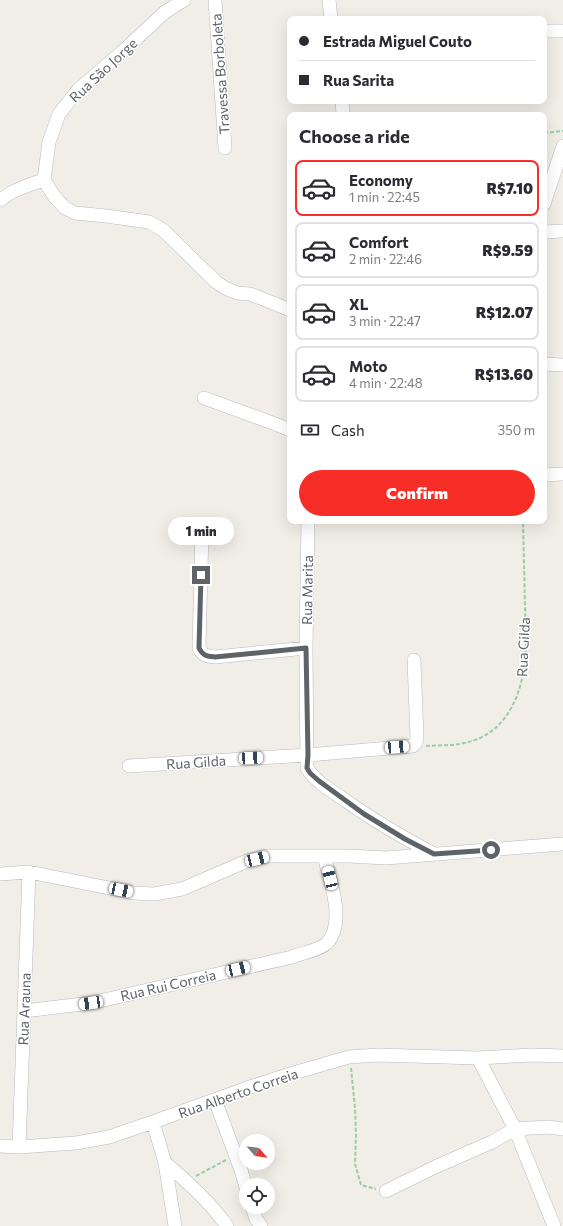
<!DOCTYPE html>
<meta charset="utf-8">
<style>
body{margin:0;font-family:Commissioner,sans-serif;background:#f2f2f3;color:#2b2b33;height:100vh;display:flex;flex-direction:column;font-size:15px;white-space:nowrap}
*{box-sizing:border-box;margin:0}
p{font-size:13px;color:#7c7c81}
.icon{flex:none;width:22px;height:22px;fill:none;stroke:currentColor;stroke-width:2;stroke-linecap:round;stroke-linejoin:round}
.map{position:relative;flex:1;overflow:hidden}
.drawer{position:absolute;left:287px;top:112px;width:260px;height:412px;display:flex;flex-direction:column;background:#fff;border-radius:8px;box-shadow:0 4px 16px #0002}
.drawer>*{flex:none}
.guide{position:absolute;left:287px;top:16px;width:260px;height:88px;border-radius:8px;box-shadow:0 4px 16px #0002;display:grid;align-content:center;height:88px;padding:0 12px;background:#fff}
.needle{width:26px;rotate:118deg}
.fabs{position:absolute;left:239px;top:1134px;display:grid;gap:8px}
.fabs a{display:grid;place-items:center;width:36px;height:36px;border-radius:50%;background:#fff;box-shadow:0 4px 16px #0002;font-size:20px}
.end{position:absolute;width:18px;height:18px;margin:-9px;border:5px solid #5e6368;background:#fff;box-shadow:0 0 0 2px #fff}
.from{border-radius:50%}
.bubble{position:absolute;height:28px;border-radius:14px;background:#fff;box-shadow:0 4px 16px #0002;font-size:13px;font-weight:800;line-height:28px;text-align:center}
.car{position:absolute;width:12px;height:24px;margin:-12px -6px;border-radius:5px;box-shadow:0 0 3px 1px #0007;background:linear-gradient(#fff 24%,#345 0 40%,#fff 0 76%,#345 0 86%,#fff 0)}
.guide b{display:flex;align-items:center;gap:14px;height:38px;font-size:15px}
.guide b+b{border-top:1px solid #e1e1e2}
.guide i{width:10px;height:10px;background:#2b2b33}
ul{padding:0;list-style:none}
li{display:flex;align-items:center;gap:12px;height:56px;margin:0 8px 6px;padding:0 4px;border:2px solid #e1e1e2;border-radius:8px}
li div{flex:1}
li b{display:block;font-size:15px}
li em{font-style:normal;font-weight:800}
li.current{border-color:#f62e27}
li>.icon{width:36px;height:36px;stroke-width:1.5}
h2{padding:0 12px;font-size:18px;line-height:48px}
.pay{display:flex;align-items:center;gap:10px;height:44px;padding:0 12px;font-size:15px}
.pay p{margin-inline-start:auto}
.button{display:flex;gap:8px;margin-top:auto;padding:8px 12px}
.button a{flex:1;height:46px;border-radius:24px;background:#f62e27;color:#fff;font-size:16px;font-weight:800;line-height:46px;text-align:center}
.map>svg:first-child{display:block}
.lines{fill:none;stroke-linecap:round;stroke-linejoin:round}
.minor-casing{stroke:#b7babe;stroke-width:14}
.path{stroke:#9acca6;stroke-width:2;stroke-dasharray:4 2;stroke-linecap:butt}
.minor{stroke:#fff;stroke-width:13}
.route{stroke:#5e6368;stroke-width:5}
.labels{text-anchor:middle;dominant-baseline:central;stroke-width:3;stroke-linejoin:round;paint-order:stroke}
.street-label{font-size:14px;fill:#5e6368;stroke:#fff}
</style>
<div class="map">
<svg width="563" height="1226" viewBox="0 0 563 1226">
<rect width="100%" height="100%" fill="#f1eee7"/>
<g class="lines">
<g class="minor-casing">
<path id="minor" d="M215 0 225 148
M329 0 331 19
M544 31H563
M342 101 343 115
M44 180 54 196 65 208 75 213 106 216 149 222 163 230 215 281 225 288 237 293 250 294 263 299 290 310
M44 180 49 142 59 114 78 90 122 52 165 12 184 0
M0 200C13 190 28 185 44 180
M544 204 563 146
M544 232 563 231
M544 364 563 365
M204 398 270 422 290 430
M544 475 563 474
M308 521 306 648 307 768C315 781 330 790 342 798 371 819 402 837 434 854
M202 530 199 648C203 656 207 656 215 657L306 648
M129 766 308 755 413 746 416 743 417 738 414 660
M0 874 29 872 134 893 154 894 182 889 247 861 267 856H349L386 858 563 844
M24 1011 91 1003 292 957C302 953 320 950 327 943 346 923 330 880 324 856
M478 1058 515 1129 554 1226
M215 1100 241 1170 246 1187
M153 1122 165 1163 175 1226
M0 1146 19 1147 76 1143 109 1137 153 1122 247 1088 290 1074 349 1057 378 1055 478 1058 533 1055 563 1056
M19 1147 29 872
M165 1163C188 1182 210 1202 227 1226
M386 1191 435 1167 492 1142 515 1129 548 1127 563 1129
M252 1207 256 1219 261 1226"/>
</g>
<path class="path" d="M544 133 563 131
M426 746C439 745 452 746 464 743 510 734 524 689 526 648L523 521
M351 1068 355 1108 356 1134 355 1164 361 1185 376 1189
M196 1176 226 1160"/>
<use href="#minor" class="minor"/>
</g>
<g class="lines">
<path class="route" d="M201 575 199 648C203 656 207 656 215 657L306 648 308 755 307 768 310 773 319 781 364 814 405 839 434 854 491 850"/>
</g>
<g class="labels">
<g class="street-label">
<text transform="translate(103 70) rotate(-43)">Rua São Jorge</text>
<text transform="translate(220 74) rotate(-94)">Travessa Borboleta</text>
<text transform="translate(307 590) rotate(-89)">Rua Marita</text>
<text transform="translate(523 647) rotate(-87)">Rua Gilda</text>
<text transform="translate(196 762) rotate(-4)">Rua Gilda</text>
<text transform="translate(168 985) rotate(-13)">Rua Rui Correia</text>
<text transform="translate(24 1009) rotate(-88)">Rua Arauna</text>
<text transform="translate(238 1093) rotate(-19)">Rua Alberto Correia</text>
</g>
</g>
</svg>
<div class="fabs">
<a><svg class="needle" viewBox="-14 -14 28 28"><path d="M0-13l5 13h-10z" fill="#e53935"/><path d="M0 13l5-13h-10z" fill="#7c7c81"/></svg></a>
<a><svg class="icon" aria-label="locate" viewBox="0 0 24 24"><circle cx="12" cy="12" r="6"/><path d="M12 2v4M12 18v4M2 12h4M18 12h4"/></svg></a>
</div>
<i class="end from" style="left:491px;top:850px"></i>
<i class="end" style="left:201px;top:575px"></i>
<div class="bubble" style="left:168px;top:517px;width:66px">1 min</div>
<i class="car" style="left:397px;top:747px;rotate:86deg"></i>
<i class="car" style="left:251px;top:758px;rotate:87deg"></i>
<i class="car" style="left:257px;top:859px;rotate:76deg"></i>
<i class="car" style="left:330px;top:878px;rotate:346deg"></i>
<i class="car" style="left:121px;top:890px;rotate:102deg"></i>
<i class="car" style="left:238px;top:969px;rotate:77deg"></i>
<i class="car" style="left:91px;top:1003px;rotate:262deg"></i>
<div class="guide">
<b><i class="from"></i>Estrada Miguel Couto</b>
<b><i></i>Rua Sarita</b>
</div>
<section class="drawer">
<h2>Choose a ride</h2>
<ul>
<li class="current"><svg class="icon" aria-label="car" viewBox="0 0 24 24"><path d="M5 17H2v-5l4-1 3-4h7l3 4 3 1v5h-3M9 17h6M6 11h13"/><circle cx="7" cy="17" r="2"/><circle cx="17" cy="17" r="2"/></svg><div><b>Economy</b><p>1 min · 22:45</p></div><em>R$7.10</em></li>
<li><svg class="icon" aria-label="car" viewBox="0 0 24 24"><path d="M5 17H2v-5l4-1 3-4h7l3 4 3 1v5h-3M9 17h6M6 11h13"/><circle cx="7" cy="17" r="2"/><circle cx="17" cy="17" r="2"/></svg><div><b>Comfort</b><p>2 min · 22:46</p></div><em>R$9.59</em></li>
<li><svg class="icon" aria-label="car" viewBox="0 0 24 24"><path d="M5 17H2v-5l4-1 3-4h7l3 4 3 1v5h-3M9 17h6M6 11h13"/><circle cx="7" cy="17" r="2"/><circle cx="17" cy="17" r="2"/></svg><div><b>XL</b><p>3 min · 22:47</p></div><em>R$12.07</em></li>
<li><svg class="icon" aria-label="car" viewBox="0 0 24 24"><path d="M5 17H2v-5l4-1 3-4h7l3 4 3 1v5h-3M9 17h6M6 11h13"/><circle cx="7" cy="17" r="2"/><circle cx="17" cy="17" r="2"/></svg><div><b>Moto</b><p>4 min · 22:48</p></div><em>R$13.60</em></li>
</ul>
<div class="pay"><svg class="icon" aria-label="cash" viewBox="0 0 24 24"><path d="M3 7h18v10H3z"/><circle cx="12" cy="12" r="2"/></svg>Cash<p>350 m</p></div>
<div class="button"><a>Confirm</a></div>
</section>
</div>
